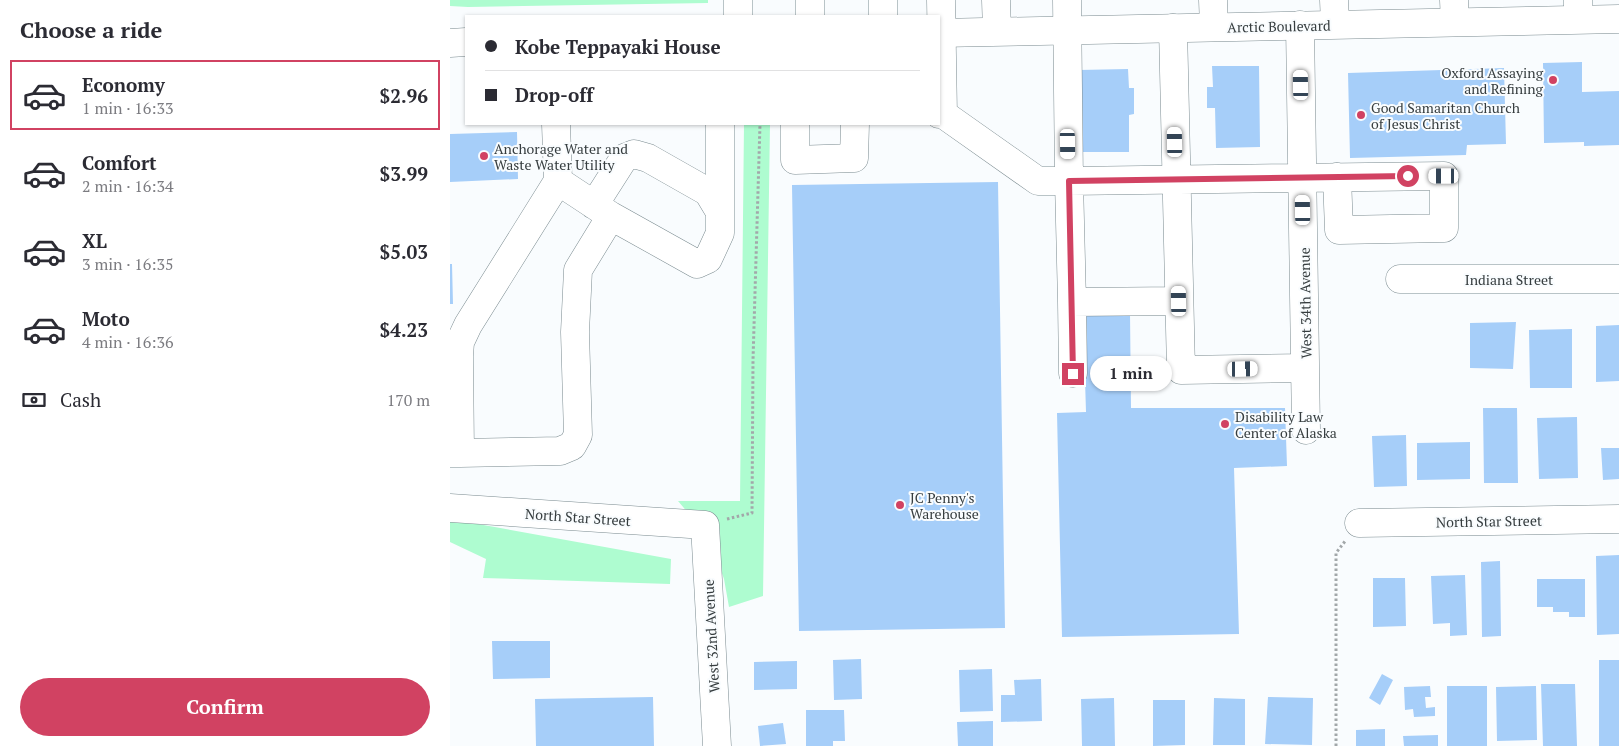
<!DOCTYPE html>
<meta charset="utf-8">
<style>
body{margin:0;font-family:"PT Serif",serif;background:#f7f7f7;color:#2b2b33;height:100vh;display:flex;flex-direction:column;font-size:19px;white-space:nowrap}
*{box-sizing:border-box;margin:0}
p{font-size:16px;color:#7c7c81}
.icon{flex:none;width:28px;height:28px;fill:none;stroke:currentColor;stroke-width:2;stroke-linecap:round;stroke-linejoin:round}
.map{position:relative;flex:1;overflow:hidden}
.side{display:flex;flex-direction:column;background:#fff;width:450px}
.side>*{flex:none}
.guide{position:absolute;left:15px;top:15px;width:475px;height:110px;border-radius:0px;box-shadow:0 1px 4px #0004;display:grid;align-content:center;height:110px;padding:0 20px;background:#fff}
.end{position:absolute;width:22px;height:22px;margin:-11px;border:6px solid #d14262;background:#fff;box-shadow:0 0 0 2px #fff}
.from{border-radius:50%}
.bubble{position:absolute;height:35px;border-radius:18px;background:#fff;box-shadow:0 1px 4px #0004;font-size:16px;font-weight:600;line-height:35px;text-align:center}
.car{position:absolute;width:15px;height:30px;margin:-15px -8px;border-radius:6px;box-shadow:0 0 4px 1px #0007;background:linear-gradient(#fff 24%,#345 0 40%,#fff 0 76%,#345 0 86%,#fff 0)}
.guide b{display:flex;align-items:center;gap:18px;height:48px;font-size:19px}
.guide b+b{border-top:1px solid #e1e1e2}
.guide i{width:12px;height:12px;background:#2b2b33}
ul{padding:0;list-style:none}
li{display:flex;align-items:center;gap:15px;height:70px;margin:0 10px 8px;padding:0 10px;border:2px solid transparent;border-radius:0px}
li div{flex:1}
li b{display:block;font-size:19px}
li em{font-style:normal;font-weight:600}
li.on{border-color:#d14262}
li>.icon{width:45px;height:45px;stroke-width:1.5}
h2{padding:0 20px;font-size:22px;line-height:60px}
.pay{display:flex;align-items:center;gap:12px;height:55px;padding:0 20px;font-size:19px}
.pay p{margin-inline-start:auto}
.primary-button{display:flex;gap:10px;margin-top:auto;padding:10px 20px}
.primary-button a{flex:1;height:58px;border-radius:30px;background:#d14262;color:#fff;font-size:20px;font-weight:600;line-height:58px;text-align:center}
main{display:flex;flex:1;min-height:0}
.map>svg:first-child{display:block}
.green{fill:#aefcd0}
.building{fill:#a6cef9}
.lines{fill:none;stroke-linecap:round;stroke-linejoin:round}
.minor-casing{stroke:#7b8b90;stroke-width:29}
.major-casing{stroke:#7b8b90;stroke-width:29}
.path{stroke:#a2a7a9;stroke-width:3;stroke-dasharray:2.5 2.5;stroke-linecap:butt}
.minor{stroke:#fff;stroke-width:28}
.major{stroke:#fff;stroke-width:28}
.route{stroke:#d14262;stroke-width:6}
.poi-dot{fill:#d14262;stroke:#f9fcfe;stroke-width:2}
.labels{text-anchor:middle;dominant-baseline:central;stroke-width:4;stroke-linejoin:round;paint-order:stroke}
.street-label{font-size:14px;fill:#363d3f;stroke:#f9fcfe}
.poi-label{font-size:14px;fill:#363d3f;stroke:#f9fcfe;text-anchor:start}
</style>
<main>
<section class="side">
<h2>Choose a ride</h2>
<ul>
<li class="on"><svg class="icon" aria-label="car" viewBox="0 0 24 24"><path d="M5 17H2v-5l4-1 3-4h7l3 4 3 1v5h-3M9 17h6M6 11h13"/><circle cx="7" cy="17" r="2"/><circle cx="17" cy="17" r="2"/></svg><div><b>Economy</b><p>1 min · 16:33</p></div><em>$2.96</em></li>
<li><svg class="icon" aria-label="car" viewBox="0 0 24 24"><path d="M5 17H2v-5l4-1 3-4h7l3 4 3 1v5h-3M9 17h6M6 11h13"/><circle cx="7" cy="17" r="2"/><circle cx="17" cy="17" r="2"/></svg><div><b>Comfort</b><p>2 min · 16:34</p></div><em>$3.99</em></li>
<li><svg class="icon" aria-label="car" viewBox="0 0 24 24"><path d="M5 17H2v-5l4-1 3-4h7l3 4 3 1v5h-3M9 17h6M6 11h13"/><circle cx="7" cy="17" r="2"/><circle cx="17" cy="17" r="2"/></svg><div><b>XL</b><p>3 min · 16:35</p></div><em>$5.03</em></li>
<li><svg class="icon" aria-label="car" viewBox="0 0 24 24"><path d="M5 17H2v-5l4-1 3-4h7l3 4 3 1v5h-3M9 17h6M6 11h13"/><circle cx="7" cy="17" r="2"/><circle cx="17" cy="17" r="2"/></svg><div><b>Moto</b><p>4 min · 16:36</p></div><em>$4.23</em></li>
</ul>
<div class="pay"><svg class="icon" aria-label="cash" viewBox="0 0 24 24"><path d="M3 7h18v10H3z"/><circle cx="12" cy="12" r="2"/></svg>Cash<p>170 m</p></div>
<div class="primary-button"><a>Confirm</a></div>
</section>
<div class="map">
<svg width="1169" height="746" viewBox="0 0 1169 746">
<rect width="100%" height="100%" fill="#f9fcfe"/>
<path class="green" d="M0 0H258V3L18 7 0 6Z
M294 124H320L313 596 279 607 274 579 256 527V534L228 501H290Z
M0 519 221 559 220 584 33 578 36 559 0 542Z"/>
<path class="building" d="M1132 62V92L1169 91V145L1134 146V142L1094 143 1093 63Z
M762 66H809L810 147 766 148 765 108H757V87H763Z
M1054 68 1056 144 1017 145 1016 155 900 158 898 73Z
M678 69 679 88H684V114L679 115V152H630L629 70Z
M67 132 68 179 0 182V134Z
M548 182 555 628 349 631 342 185Z
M0 264H2L3 304H0Z
M680 313 681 408H835L837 466 784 468 789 634 612 637 607 413 636 412 633 315Z
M1066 322 1063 369 1020 368V323Z
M1169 325V381L1146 382V326Z
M1122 329V388H1080L1079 330Z
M1033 408H1067L1068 483H1034Z
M1127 417 1128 478 1089 479 1087 418Z
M956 435 957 486 924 487 922 436Z
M1020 442V479L967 480V443Z
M1151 448H1169V479L1153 480Z
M1169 555V634L1147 635 1146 556Z
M1050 561 1051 636 1032 637 1031 562Z
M1015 575 1017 635 1000 636V623L983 624 981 576Z
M923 578H955L956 626 923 627Z
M1087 579H1135V617H1119V612H1103V607H1087Z
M42 641H100V678L43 679Z
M411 659 412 699 384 700 383 660Z
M1149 660H1169V746H1149Z
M347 661V689L304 690V662Z
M542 669 543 711 510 712 509 670Z
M932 674 943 680 930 705 919 698Z
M591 679 592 721 551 722V695H565L564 680Z
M1091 684H1125L1127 746H1093Z
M980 686 981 697H975L976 708 985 707V716L964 717 963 709 955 710 954 687Z
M997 686H1037V746H997Z
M1086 686 1087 740 1047 741 1046 687Z
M203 697 204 746H86L85 699Z
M818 697 863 698 862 745 815 744Z
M664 698 665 746H632L631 699Z
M764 698 795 699V745H763Z
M703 700H735V745L703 746Z
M356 710H394L395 741H383V746H356Z
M543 721V746H508L507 722Z
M333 723 336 744 310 746 308 726Z
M935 729V746H906V730Z
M988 735V746H954L953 736Z"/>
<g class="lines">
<g class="minor-casing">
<path id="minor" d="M288 0V16
M360 0V16
M433 0V16
M546 0 547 31
M763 0 764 27
M884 0 885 24
M1004 0 1005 22
M1128 0V19
M850 25 856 430
M723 28 731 370 855 368
M489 114H493L491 0
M493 114 588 181H619L617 0
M106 124 108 181
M270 124V212
M345 124V160L404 158 405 124
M144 205 174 158 184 154 198 158 258 192 270 212V233L258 259 247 264 161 216
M950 279H1169
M729 301 622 302 619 181 994 176V228L889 230 887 177
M622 302 623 373
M0 453H10L110 451 122 446 128 435 125 332 128 270 161 216 108 181 18 325 10 342 9 356 10 453
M0 508 255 525 267 746
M909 523 1169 519"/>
</g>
<g class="major-casing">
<path id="major" d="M489 33 1169 19
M0 43 16 42"/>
</g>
<path class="path" d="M277 519 302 513 303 360 310 124
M886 746V553L896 540"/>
<use href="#minor" class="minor"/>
<use href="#major" class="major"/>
</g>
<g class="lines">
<path class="route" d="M623 374 619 181 958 176"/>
</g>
<g class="poi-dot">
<circle cx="1103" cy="80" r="5"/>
<circle cx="911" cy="115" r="5"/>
<circle cx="34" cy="156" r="5"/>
<circle cx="775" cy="424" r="5"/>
<circle cx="450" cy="505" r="5"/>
</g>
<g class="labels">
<g class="street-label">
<text transform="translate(829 26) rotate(-1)">Arctic Boulevard</text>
<text x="1059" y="279">Indiana Street</text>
<text transform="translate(855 303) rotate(-91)">West 34th Avenue</text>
<text transform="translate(128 517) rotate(4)">North Star Street</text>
<text transform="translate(1039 521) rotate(-1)">North Star Street</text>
<text transform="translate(261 636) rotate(-93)">West 32nd Avenue</text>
</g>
<g class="poi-label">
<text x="1093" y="72" text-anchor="end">Oxford Assaying<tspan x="1093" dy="16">and Refining</tspan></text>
<text x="921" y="107">Good Samaritan Church<tspan x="921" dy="16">of Jesus Christ</tspan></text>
<text x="44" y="148">Anchorage Water and<tspan x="44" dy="16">Waste Water Utility</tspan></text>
<text x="785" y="416">Disability Law<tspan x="785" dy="16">Center of Alaska</tspan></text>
<text x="460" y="497">JC Penny's<tspan x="460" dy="16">Warehouse</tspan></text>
</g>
</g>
</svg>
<i class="end from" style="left:958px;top:176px"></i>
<i class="end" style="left:623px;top:374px"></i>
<div class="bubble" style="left:640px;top:356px;width:82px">1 min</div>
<i class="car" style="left:851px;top:85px;rotate:359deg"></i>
<i class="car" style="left:725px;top:142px;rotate:359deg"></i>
<i class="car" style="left:618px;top:144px;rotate:179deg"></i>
<i class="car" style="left:994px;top:176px;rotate:270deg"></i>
<i class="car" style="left:853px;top:210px;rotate:359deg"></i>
<i class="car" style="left:729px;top:301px;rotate:359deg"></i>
<i class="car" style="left:793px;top:369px;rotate:89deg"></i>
<div class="guide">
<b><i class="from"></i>Kobe Teppayaki House</b>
<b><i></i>Drop-off</b>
</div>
</div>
</main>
